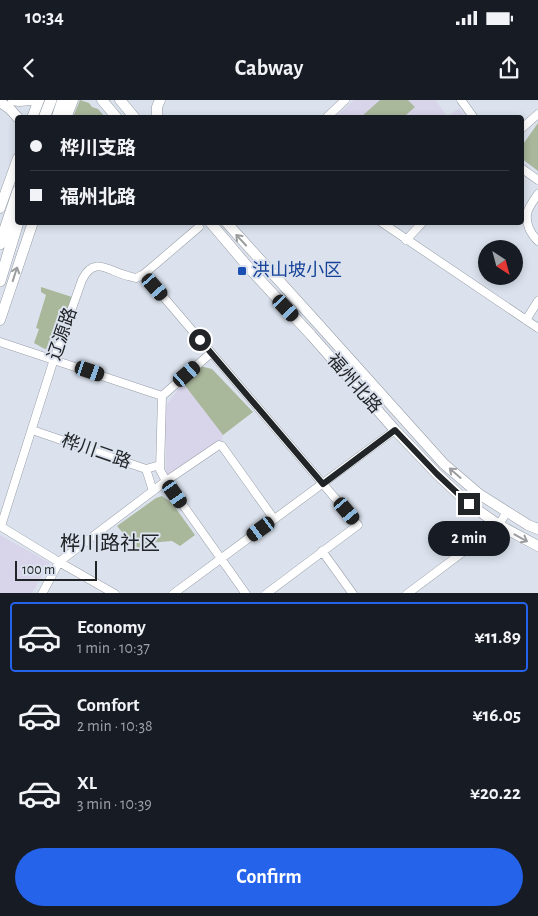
<!DOCTYPE html>
<meta charset="utf-8">
<style>
body{margin:0;font-family:"Alegreya Sans","Noto Sans SC",sans-serif;background:#20242c;color:#f1f3f6;height:100vh;display:flex;flex-direction:column;font-size:19px;white-space:nowrap}
*{box-sizing:border-box;margin:0}
p{font-size:16px;color:#9ea1a6}
.icon{flex:none;width:28px;height:28px;fill:none;stroke:currentColor;stroke-width:2;stroke-linecap:round;stroke-linejoin:round}
.map{position:relative;height:493px;overflow:hidden}
.details{display:flex;flex-direction:column;background:#171b24;flex:1}
.details>*{flex:none}
.top-card{position:absolute;left:15px;top:15px;width:509px;height:110px;border-radius:5px;box-shadow:0 2px 8px #0003;display:grid;align-content:center;height:110px;padding:0 15px;background:#171b24}
.needle{width:32px;rotate:144deg}
.tools{position:absolute;left:478px;top:140px;display:grid;gap:10px}
.tools a{display:grid;place-items:center;width:45px;height:45px;border-radius:50%;background:#171b24;box-shadow:0 2px 8px #0003;font-size:25px}
.scale{position:absolute;left:15px;bottom:12px;width:82px;box-sizing:border-box;padding-left:5px;border:2px solid #222528;border-top:0;font-size:14px;line-height:18px;white-space:nowrap;color:#222528;-webkit-text-stroke:4px #dbe2ed;paint-order:stroke}
.end{position:absolute;width:22px;height:22px;margin:-11px;border:6px solid #222528;background:#fff;box-shadow:0 0 0 2px #fff}
.from{border-radius:50%}
.bubble{position:absolute;height:35px;border-radius:18px;background:#171b24;box-shadow:0 2px 8px #0003;font-size:16px;font-weight:700;line-height:35px;text-align:center}
.car{position:absolute;width:15px;height:30px;margin:-15px -8px;border-radius:6px;box-shadow:0 0 4px 1px #0007;background:linear-gradient(#222 24%,#8ab4d8 0 40%,#222 0 76%,#8ab4d8 0 86%,#222 0)}
.top-card b{display:flex;align-items:center;gap:18px;height:48px;font-size:19px}
.top-card b+b{border-top:1px solid #363941}
.top-card i{width:12px;height:12px;background:#f1f3f6}
ul{padding:9px 0 0;list-style:none}
li{display:flex;align-items:center;gap:15px;height:70px;margin:0 10px 8px;padding:0 5px;border:2px solid transparent;border-radius:5px}
li div{flex:1}
li b{display:block;font-size:19px}
li em{font-style:normal;font-weight:700}
li.selected{border-color:#2563eb}
li>.icon{width:45px;height:45px;stroke-width:1.5}
.button{display:flex;gap:10px;margin-top:auto;padding:10px 15px}
.button a{flex:1;height:58px;border-radius:30px;background:#2563eb;color:#fff;font-size:20px;font-weight:700;line-height:58px;text-align:center}
.status{display:flex;justify-content:space-between;align-items:center;height:35px;padding:0 25px;background:#171b24;direction:ltr}
.status svg{height:14px;fill:currentColor}
header{display:flex;justify-content:space-between;align-items:center;height:65px;padding:0 15px;background:#171b24;font-size:22px;font-weight:700}
.map>svg:first-child{display:block}
.education{fill:#d8d5eb}
.green{fill:#a9b79b}
.lines{fill:none;stroke-linecap:round;stroke-linejoin:round}
.minor-casing{stroke:#979ea7;stroke-width:9}
.major-casing{stroke:#979ea7;stroke-width:11}
.highway-casing{stroke:#979ea7;stroke-width:12}
.minor{stroke:#fff;stroke-width:8}
.major{stroke:#fff;stroke-width:10}
.highway{stroke:#fff;stroke-width:11}
.oneway{stroke:#9c9d9e}
.route{stroke:#222528;stroke-width:6}
.transit-dot{fill:#1a4fb4;stroke:#dbe2ed;stroke-width:2}
.labels{text-anchor:middle;dominant-baseline:central;stroke-width:4;stroke-linejoin:round;paint-order:stroke}
.transit-label{font-size:18px;fill:#164399;stroke:#dbe2ed;text-anchor:start}
.street-label{font-size:18px;fill:#222528;stroke:#dbe2ed}
.quarter-label{font-size:20px;fill:#222528;stroke:#dbe2ed}
</style>
<div class="status"><b>10:34</b><svg viewBox="0 0 49 12"><path d="M0 12V9h3v3zM5 12V6h3v6zM10 12V3h3v9zM15 12V0h3v12zM26 1h20v11H26zM47 4h2v5h-2z"/></svg></div>
<header><svg class="icon" aria-label="back" viewBox="0 0 24 24"><path d="M15 5l-7 7 7 7"/></svg>Cabway<svg class="icon" aria-label="share" viewBox="0 0 24 24"><path d="M12 15V3M7 8l5-5 5 5M5 13v7h14v-7"/></svg></header>
<div class="map">
<svg width="538" height="494" viewBox="0 0 538 494">
<rect width="100%" height="100%" fill="#dbe2ed"/>
<path class="education" d="M354 0H436L447 17 459 8 466 17 334 18Z
M183 283 223 335 222 340 169 377 166 372 165 312 168 303Z
M0 435 50 463 32 493H0Z"/>
<path class="green" d="M80 0 89 3 92 7 98 9 105 17H73Z
M380 0H408L415 7 406 15 408 17H361Z
M538 23V71L521 58V47Z
M41 187 72 197 57 245C48 254 44 248 34 243L39 229 36 228 46 195 41 192Z
M200 266 212 269 253 312 223 335 183 283Z
M162 396 172 403 195 435 180 446 172 441 148 443 137 450 117 426 156 398Z"/>
<g class="lines">
<g class="minor-casing">
<path id="minor" d="M461 0 474 18
M326 18 345 0
M521 29 538 14
M521 68 538 80
M538 94C530 106 523 113 529 128 531 133 534 137 538 141
M381 122 538 228
M406 140 423 122
M144 174 358 425 266 494
M526 220 538 201
M0 242 162 296
M211 253 162 296 160 370 166 381 246 494
M32 330 146 369 160 365
M146 369 153 391
M0 426 59 462 115 494
M1 426 54 259 82 180C94 155 108 171 128 176 130 176 133 178 136 178 139 177 141 175 144 174L199 127
M322 451 353 494
M42 494 59 462 166 381 219 345 222 346 274 419
M173 494 395 330
M407 494 499 425 507 411"/>
</g>
<g class="major-casing">
<path id="major" d="M13 0 19 1 32 0
M102 0 117 18
M120 0 135 18
M0 2 10 9 18 18
M32 18 39 0
M66 18 73 0
M157 18V7L160 0
M0 108 18 58
M210 122 249 168 311 235 395 330 437 374 469 404 499 425 538 446
M226 122 321 227 444 364 479 394 528 425 538 429
M0 220 33 122"/>
</g>
<g class="highway-casing">
<path id="highway" d="M44 18 51 0
M57 18 63 0
M0 144 18 91
M0 181 18 122"/>
</g>
<use href="#minor" class="minor"/>
<use href="#major" class="major"/>
<use href="#highway" class="highway"/>
</g>
<defs><path id="oneway-shaft" d="M-6 0H5M1.5-3L5.5 0L1.5 3" fill="none" stroke-width="1.6" stroke-linecap="round" stroke-linejoin="round" transform="scale(1.25)"/></defs>
<g class="oneway">
<use href="#oneway-shaft" transform="translate(241 140) rotate(-133)"/>
<use href="#oneway-shaft" transform="translate(15 174) rotate(-72)"/>
<use href="#oneway-shaft" transform="translate(455 373) rotate(-139)"/>
<use href="#oneway-shaft" transform="translate(521 438) rotate(29)"/>
</g>
<g class="lines">
<path class="route" d="M200 240 323 384 395 330 437 374 469 404"/>
</g>
<rect class="transit-dot" x="237" y="166" width="10" height="10" rx="2.5"/>
<g class="labels">
<g class="transit-label">
<text x="252" y="171">洪山坡小区</text>
</g>
<g class="street-label">
<text transform="translate(63 234) rotate(-71)">辽源路</text>
<text transform="translate(354 284) rotate(49)">福州北路</text>
<text transform="translate(96 352) rotate(19)">桦川二路</text>
</g>
<g class="quarter-label">
<text x="110" y="444">桦川路社区</text>
</g>
</g>
</svg>
<div class="tools">
<a><svg class="needle" viewBox="-14 -14 28 28"><path d="M0-13l5 13h-10z" fill="#e53935"/><path d="M0 13l5-13h-10z" fill="#9ea1a6"/></svg></a>
</div>
<div class="scale">100 m</div>
<i class="end from" style="left:200px;top:240px"></i>
<i class="end" style="left:469px;top:404px"></i>
<div class="bubble" style="left:428px;top:421px;width:82px">2 min</div>
<i class="car" style="left:155px;top:187px;rotate:139deg"></i>
<i class="car" style="left:286px;top:208px;rotate:137deg"></i>
<i class="car" style="left:90px;top:271px;rotate:109deg"></i>
<i class="car" style="left:187px;top:274px;rotate:49deg"></i>
<i class="car" style="left:175px;top:394px;rotate:145deg"></i>
<i class="car" style="left:347px;top:411px;rotate:140deg"></i>
<i class="car" style="left:261px;top:429px;rotate:234deg"></i>
<div class="top-card">
<b><i class="from"></i>桦川支路</b>
<b><i></i>福州北路</b>
</div>
</div>
<section class="details">
<ul>
<li class="selected"><svg class="icon" aria-label="car" viewBox="0 0 24 24"><path d="M5 17H2v-5l4-1 3-4h7l3 4 3 1v5h-3M9 17h6M6 11h13"/><circle cx="7" cy="17" r="2"/><circle cx="17" cy="17" r="2"/></svg><div><b>Economy</b><p>1 min · 10:37</p></div><em>¥11.89</em></li>
<li><svg class="icon" aria-label="car" viewBox="0 0 24 24"><path d="M5 17H2v-5l4-1 3-4h7l3 4 3 1v5h-3M9 17h6M6 11h13"/><circle cx="7" cy="17" r="2"/><circle cx="17" cy="17" r="2"/></svg><div><b>Comfort</b><p>2 min · 10:38</p></div><em>¥16.05</em></li>
<li><svg class="icon" aria-label="car" viewBox="0 0 24 24"><path d="M5 17H2v-5l4-1 3-4h7l3 4 3 1v5h-3M9 17h6M6 11h13"/><circle cx="7" cy="17" r="2"/><circle cx="17" cy="17" r="2"/></svg><div><b>XL</b><p>3 min · 10:39</p></div><em>¥20.22</em></li>
</ul>
<div class="button"><a>Confirm</a></div>
</section>
